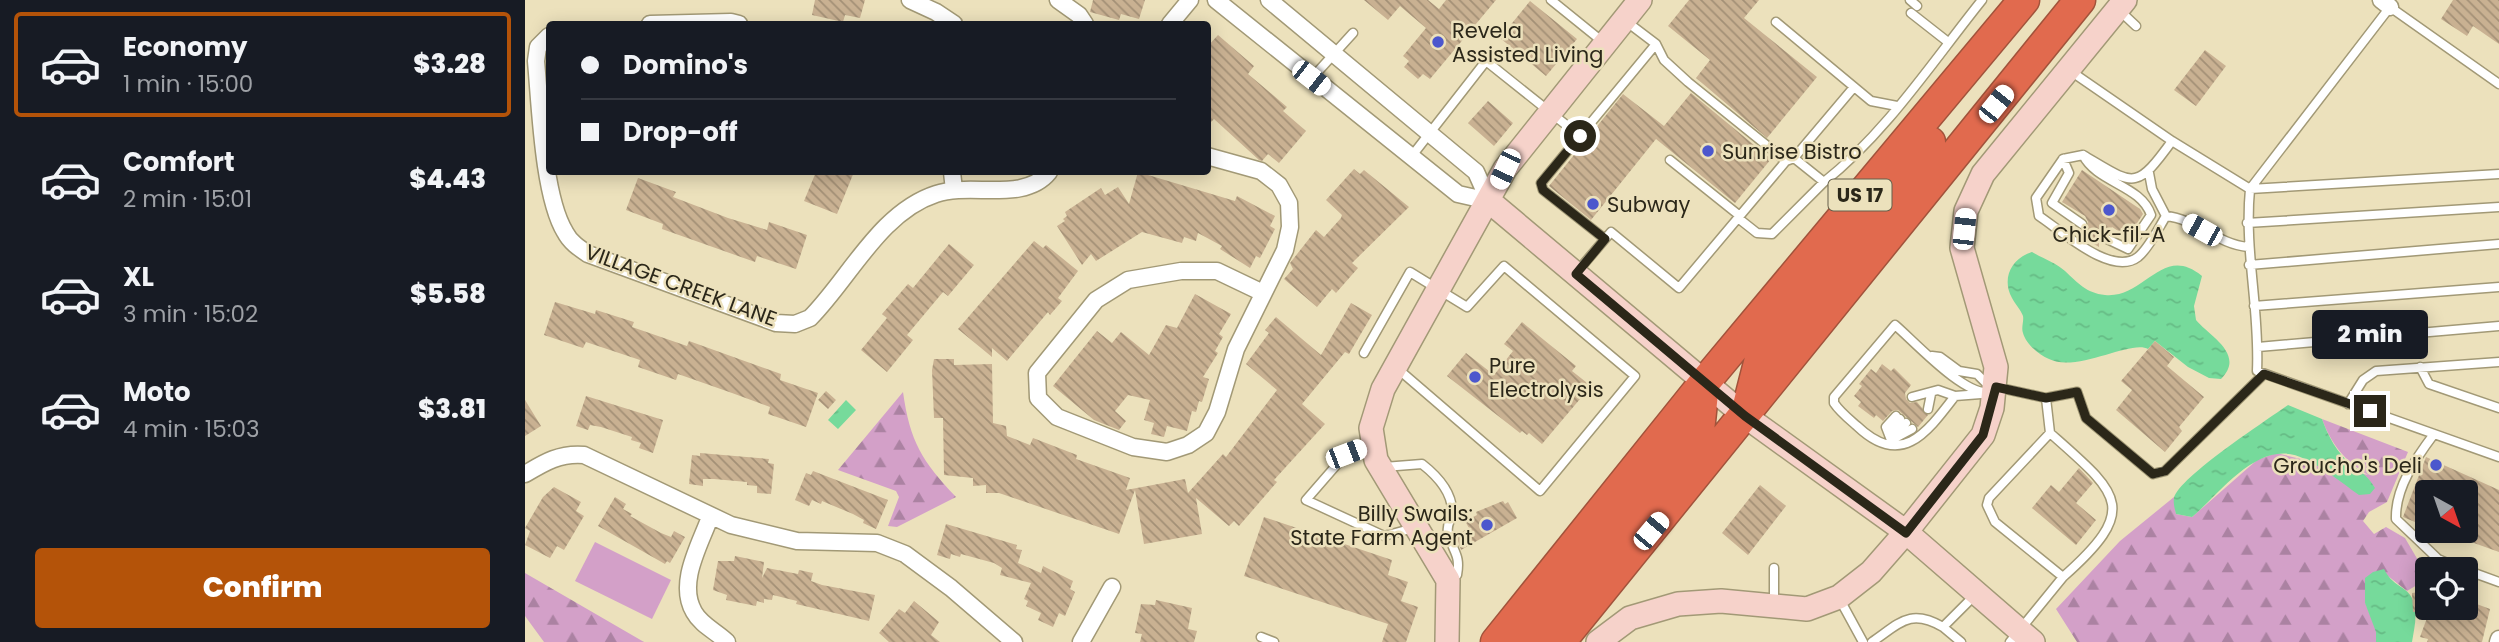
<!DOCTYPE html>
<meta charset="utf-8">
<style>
body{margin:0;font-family:Poppins,sans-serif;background:#20242c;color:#f1f3f6;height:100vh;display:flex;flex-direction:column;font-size:26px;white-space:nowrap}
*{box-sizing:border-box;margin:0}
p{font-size:23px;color:#9ea1a6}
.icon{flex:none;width:38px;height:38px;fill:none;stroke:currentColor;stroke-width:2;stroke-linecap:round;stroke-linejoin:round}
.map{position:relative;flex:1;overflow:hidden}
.side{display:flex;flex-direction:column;background:#171b24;width:525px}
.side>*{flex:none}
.hud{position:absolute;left:21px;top:21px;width:665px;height:154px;border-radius:7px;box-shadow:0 4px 18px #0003;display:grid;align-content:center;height:154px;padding:0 35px;background:#171b24}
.needle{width:46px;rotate:140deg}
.fabs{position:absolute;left:1890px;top:480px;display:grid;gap:14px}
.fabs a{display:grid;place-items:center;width:63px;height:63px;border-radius:7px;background:#171b24;box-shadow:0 4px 18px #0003;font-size:35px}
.end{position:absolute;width:32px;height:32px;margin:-16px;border:9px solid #2b2719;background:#fff;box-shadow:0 0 0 4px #fff}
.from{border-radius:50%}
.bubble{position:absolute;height:49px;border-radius:7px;background:#171b24;box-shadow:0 4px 18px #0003;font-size:23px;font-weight:800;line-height:49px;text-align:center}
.car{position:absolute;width:21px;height:42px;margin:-21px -10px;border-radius:9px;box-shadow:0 0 5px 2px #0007;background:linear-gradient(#fff 24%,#345 0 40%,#fff 0 76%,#345 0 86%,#fff 0)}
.hud b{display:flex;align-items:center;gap:24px;height:66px;font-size:26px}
.hud b+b{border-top:2px solid #363941}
.hud i{width:18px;height:18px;background:#f1f3f6}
ul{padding:12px 0 0;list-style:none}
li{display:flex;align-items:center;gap:21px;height:105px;margin:0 14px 10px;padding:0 21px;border:4px solid transparent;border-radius:7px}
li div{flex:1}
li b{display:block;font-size:26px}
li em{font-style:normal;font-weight:800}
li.selected{border-color:#b45309}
li>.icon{width:63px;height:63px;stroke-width:1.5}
.button{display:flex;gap:14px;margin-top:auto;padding:14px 35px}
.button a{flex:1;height:80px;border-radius:7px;background:#b45309;color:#fff;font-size:28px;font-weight:800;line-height:80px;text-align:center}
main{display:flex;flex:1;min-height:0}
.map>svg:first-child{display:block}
.forest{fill:url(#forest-firs)}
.garden{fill:#d3a0c8}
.water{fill:url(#water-ripples)}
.building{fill:url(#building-back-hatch)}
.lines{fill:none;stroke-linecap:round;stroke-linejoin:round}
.lane-casing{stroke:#a29976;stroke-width:11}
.street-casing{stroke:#a29976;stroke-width:19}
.secondary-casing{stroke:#a29976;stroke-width:26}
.highway-casing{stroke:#a1533b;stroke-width:33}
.lane{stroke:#fff;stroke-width:8}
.street{stroke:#fff;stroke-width:16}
.secondary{stroke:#f6d2ca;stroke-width:23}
.highway{stroke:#e16a4e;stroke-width:30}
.route{stroke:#2b2719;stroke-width:9}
.poi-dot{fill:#4c57cd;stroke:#ece1bc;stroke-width:2.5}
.labels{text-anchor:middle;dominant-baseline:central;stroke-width:5;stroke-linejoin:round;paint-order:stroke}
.shield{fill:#ece1bc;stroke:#655f4a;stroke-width:2}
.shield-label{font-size:19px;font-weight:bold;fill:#2b2719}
.poi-label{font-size:21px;fill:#2b2719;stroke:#ece1bc;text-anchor:start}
.street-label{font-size:21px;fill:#2b2719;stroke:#ece1bc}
</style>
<main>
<section class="side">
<ul>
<li class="selected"><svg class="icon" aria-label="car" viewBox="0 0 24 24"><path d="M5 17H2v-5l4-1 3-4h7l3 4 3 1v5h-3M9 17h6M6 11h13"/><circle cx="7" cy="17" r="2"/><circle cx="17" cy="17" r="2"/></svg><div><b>Economy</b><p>1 min · 15:00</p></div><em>$3.28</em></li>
<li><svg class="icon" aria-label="car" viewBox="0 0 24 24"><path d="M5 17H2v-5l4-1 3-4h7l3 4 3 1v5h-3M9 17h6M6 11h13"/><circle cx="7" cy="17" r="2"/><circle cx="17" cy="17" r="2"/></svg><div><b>Comfort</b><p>2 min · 15:01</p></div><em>$4.43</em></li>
<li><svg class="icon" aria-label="car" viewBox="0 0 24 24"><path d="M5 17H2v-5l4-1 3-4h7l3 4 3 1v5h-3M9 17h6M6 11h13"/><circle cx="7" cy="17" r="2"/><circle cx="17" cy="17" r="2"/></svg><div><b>XL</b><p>3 min · 15:02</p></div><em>$5.58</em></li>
<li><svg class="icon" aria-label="car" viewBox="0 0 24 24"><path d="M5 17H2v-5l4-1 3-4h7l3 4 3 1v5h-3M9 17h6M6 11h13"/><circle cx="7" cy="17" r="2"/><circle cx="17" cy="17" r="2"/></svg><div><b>Moto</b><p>4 min · 15:03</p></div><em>$3.81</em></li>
</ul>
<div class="button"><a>Confirm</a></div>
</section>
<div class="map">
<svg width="1974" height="642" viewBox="0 0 1974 642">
<defs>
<pattern id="forest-firs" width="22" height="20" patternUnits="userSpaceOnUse" patternTransform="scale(1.75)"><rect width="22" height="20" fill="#d3a0c8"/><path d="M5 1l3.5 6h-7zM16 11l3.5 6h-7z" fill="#ab82a2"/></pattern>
<pattern id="water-ripples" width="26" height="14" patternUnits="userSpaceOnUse" patternTransform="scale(1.75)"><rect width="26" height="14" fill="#76da9b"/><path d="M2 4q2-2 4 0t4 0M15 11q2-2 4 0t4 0" fill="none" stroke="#66bb85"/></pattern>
<pattern id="building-back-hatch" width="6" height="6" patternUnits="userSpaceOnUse" patternTransform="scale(1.75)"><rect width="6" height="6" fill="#c9b192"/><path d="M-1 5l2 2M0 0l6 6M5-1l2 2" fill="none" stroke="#a39076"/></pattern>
</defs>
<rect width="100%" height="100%" fill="#ece1bc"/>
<path class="forest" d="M378 392C385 442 397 461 431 497L372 527 363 526 374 497 371 491 313 470Z
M1797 419 1883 452 1862 502 1844 512 1838 521 1849 534 1861 527 1880 538 1897 567 1892 585 1882 591 1863 576 1840 602 1852 632 1851 642H1552L1531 609 1595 541 1649 497 1651 514 1667 517 1732 460 1751 453 1843 475C1820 461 1806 444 1797 419Z
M0 573 119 642H19L0 616Z"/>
<path class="garden" d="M70 542 146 580 127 619 50 581Z"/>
<path class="water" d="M1507 252C1517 258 1531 263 1540 271 1553 283 1561 293 1580 295 1620 299 1637 243 1677 276L1669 306 1671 320C1684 336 1721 354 1696 379L1684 378 1663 367 1630 341 1623 349C1607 339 1552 373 1524 359 1514 355 1501 344 1498 333 1496 328 1499 321 1498 316 1496 310 1490 304 1487 298 1476 278 1487 258 1507 252Z
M321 400 331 410 313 429 303 420Z
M1763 405 1797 419C1803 436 1812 453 1827 465 1837 473 1843 476 1850 488L1845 494 1834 495C1817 483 1799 468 1780 459 1735 436 1697 492 1667 517L1651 514C1650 510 1648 503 1649 498 1654 477 1742 420 1763 405Z
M1859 569C1864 579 1870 583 1879 589 1896 601 1890 625 1887 642H1851V632L1840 603V578L1848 572Z"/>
<path class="building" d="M290 0H340L335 18 320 15 318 22 287 15Z
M568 0H620L614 19 596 14 594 20 565 12Z
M839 0H903L914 9 921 0H971L905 79 898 74 893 79 879 67 884 61 878 56 901 28 875 6 863 20Z
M1164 0H1234L1219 18 1292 77 1242 138 1171 78 1185 60 1143 26Z
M1928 0H1974V44L1948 26 1942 36 1916 19Z
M1005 1 1052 39 1021 76 975 38Z
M693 35 729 66 723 74 762 107 758 111 781 131 754 163 743 154 737 161 734 160 689 119 682 126V47Z
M1680 50 1701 66 1671 106 1649 90Z
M1166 93 1246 159 1210 203 1131 139 1066 220 1024 186 1098 94 1139 126Z
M963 101 988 123 969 146 943 123Z
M829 169 835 174 839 170 884 207 827 263 833 268 811 293 807 289 792 307 759 279 768 269 765 263 791 230 799 237 816 218 817 215 801 200Z
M1557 170 1615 209 1618 214 1603 237 1587 227 1584 232 1574 235V247L1550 233 1552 229 1560 230 1563 222 1560 216 1537 202Z
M291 172H329L312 214 279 201Z
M613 172 710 201 712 196 750 216 745 226 750 229 735 258 731 256 725 268 695 249 697 246 673 233 671 241 659 237 657 243 617 232 571 261 566 254 557 265 532 226 540 221 538 219 542 216 540 212 576 188 580 195 593 187 604 204Z
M113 178 151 192 148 197 203 218 242 230 244 222 282 235 271 269 232 256 230 262 137 229 138 224 101 210Z
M509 241 518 248 521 245 553 271 533 298 537 301 525 315 523 312 482 361 467 348V357L433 329Z
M424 244 449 265 423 296 418 292 382 335 388 340 362 372 336 350 362 318 357 314 383 284 388 288Z
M670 294 706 314 694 334 698 337 690 351 693 353 678 377 684 379 677 402 674 401 671 412 667 411 662 431 642 426 639 437 626 434 629 423 619 420 625 400 603 395 590 411 601 421 594 430 569 420 528 386 572 331 587 343 596 332 624 355 641 325 652 328Z
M30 302 70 314 71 310 109 322 107 327 162 346 164 341 256 374 255 380 293 393 281 427 243 414 245 407 207 393 153 374 151 380 113 367 115 360 61 342 58 348 19 335Z
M826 303 847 315 824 354 820 352 777 404 800 424 749 480 752 482 714 526 709 521 704 526 671 498 677 534 619 544 610 490 594 534 474 493H461V485L448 486V478L419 475 418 418H409L407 370 409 359H429V365L467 364 468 423 481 426 482 436 505 445 508 438 552 455 551 459 605 478 601 490 660 479 663 493 698 454 701 457 752 390 721 364 744 333 740 330 751 317 796 355Z
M997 322 1051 366 1047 371 1066 386 1017 444 1004 433 1002 435 997 431 995 433 922 376 941 353 969 375 988 351 979 344Z
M1630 341 1649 357 1642 366 1679 397 1654 427 1657 431 1640 452 1591 410 1607 390 1596 381Z
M1357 364 1366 371 1369 368 1386 385 1380 393 1381 399 1385 403 1392 402 1403 415 1393 427 1373 410 1367 411 1358 421 1351 415 1349 418 1333 406 1336 402 1329 396 1337 386 1334 384 1346 369 1351 373Z
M301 391 311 400 303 409 293 400Z
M61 396 138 420 128 453 114 448 116 443 106 440 107 437 76 427 65 425 63 430 51 426Z
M0 400 16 426 0 436Z
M175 453 244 459 243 463 249 464 246 494 232 493V486L222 485V482L189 479H178V486L164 484 167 455 175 456Z
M1901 457 1974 490V552L1949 543 1950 539 1941 535V492H1902V527L1878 517Z
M1554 468 1568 483 1551 503 1571 520 1551 545 1507 508 1526 485 1534 492Z
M288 471 363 500 351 529 338 523 339 520 328 514 297 501 296 504 287 500 284 506 270 500 281 473 286 475Z
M1235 485 1261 506 1223 555 1197 533Z
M29 487 56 502 51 511 59 516 39 550 32 546 25 558 0 545 5 531 0 528 18 497Z
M90 497 101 504 98 509 107 514 105 516 136 533 146 537 149 531 160 537 145 563 142 561 140 564 73 526Z
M978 501 980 504 983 502 992 518 936 550 931 535 944 528 940 521 952 515 951 512Z
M739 517 867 560 863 575 883 582 876 601 893 607 881 642H857L863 624 719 576Z
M421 524 492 545 491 549 497 550 493 563 516 573 518 566 548 581 545 589 550 592 540 616 534 613 528 627 513 620 516 613 501 606 503 601 499 599 506 583 475 575 477 568 469 563 436 554 435 557 426 554 425 559 412 555Z
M210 556 239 562 237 578 242 568 273 574 274 570 288 573 286 581 297 585 350 595 344 621 271 604 272 601 248 595 247 600 239 599V603L232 601 231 606 201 600 202 595 188 590 193 561H209Z
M1902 591V611L1888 612 1887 593Z
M631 600 667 608 663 629 672 631 669 642H615L617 634 610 633 616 604 630 605Z
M1941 600 1965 609 1957 642H1902L1903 639 1895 637 1906 607H1941Z
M389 601 414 622 406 635 415 642H364L354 633 374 609 380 613Z"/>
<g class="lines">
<g class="lane-casing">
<path id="lane" d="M1026 0 1078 42
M1385 0 1392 6
M1595 11 1611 26
M1386 13 1423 42
M1102 22 1131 44 1139 60 1163 82 1261 161 1269 158 1299 182C1361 133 1408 61 1457 0
M1251 22 1346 101 1372 106
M1544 70 1647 141 1725 189 1974 174
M787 78 828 33
M1974 84 1865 7 1725 189C1719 251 1735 310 1732 371L1974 457
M1558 155C1572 183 1616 185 1626 215L1603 249 1580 238
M886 157 961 61 1055 136
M1269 158 1329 87
M1538 159 1544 173 1527 203 1557 224
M1145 160 1215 216
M1624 173 1627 189 1641 216C1633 229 1624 248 1613 257 1587 277 1538 232 1514 216L1511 198 1538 159 1558 155C1609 185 1610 192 1647 141
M1641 216C1671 219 1692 244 1723 247
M1213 218 1232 233 1247 234 1299 182
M1722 223 1974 207
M1080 239 1018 190 1016 183 1131 44
M1724 265 1974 244
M1051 273 1086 232 1154 288 1261 161
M1729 306 1974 287
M1733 347 1974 326
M839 353 885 272 942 307 979 266 1110 376 1015 491 873 369
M1407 356 1415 357 1434 371 1452 374 1465 387
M1895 367 1904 384 1974 408
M1471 387 1521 398 1525 433 1464 498 1462 505 1470 522 1538 577 1485 642
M1456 394 1430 396C1401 434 1376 468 1332 426 1324 419 1315 412 1309 403V397L1370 325C1390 342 1440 397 1465 392
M1387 397 1413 390 1430 396
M1521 398 1552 392 1561 418 1628 474 1640 471 1739 374
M1823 404 1838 380 1851 371 1974 362
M1403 409 1406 394
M1525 433C1594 494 1616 508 1538 577
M1909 434C1891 458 1870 488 1871 519L1913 559 1936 569
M1366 437V430L1375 419
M1372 437 1387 429
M1366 440 1361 427 1371 416
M1364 443 1381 423
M846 445 821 454 781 500 859 536 889 528
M859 467 897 464C911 475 927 492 927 511 928 519 921 523 923 532 927 552 936 553 932 575L925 578
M1941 570 1974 582
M1314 598 1338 642
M1249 603V568
M1418 627 1436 642
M736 637 749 642
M1347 642C1375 623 1385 608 1418 627L1451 594"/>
</g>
<g class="street-casing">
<path id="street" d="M385 0 411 12 429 24
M533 0 554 15 560 24
M691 0 933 194 964 201
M744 0 951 172 964 201
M1856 0 1865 7
M125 24 206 22 214 24
M645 24 665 0
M24 36 13 47 11 61C15 104 18 196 40 232 45 242 54 248 63 254L251 323 270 324 285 318C324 279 355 212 411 194 446 182 499 203 524 172
M682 156 736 171 754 185 764 203 765 227 760 250 711 349 692 412 681 433 663 445 642 452 608 447 532 417 513 398 512 373 571 300 603 280 656 271H692L738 293
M427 172 429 190
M0 474C20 462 35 453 59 455L206 525 272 541 352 543 380 554 426 588 489 642
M185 517C175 545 152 583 169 612 176 625 192 632 202 642
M556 642 587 587
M1973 642 1974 639"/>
</g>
<g class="secondary-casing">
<path id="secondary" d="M964 201 1220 416 1381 532 1508 642
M922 642 923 580 851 460 846 428 858 389 980 169 1115 0
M1073 642 1105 618 1153 604 1196 601 1282 609 1314 597 1346 572 1381 532 1458 435 1467 408 1471 367 1437 248 1441 211 1458 174 1600 0"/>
</g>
<g class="highway-casing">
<path id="highway" d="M1223 406 1237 351 1405 142
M971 642 1179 383 1499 0
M1005 642 1046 587 1171 438 1174 431 1179 383
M1035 642 1555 0"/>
</g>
<use href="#lane" class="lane"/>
<use href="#street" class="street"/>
<use href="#secondary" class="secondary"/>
<use href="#highway" class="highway"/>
</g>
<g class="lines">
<path class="route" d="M1055 136 1016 183 1018 190 1080 239 1051 274 1220 416 1381 533 1458 435 1471 387 1521 398 1552 392 1561 418 1628 474 1640 471 1739 374 1845 411"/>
</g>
<g class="poi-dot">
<circle cx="913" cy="42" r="7"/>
<circle cx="1183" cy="151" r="7"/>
<circle cx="1068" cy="204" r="7"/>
<circle cx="1584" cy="210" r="7"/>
<circle cx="950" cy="377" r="7"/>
<circle cx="1911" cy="465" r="7"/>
<circle cx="962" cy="525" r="7"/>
</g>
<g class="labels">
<rect class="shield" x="1303.5" y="179.5" width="63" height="31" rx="5"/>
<g class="shield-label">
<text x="1335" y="195">US 17</text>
</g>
<g class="poi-label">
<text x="927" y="30">Revela<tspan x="927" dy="24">Assisted Living</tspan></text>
<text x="1197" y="151">Sunrise Bistro</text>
<text x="1082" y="204">Subway</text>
<text x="1584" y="234" text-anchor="middle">Chick-fil-A</text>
<text x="964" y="365">Pure<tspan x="964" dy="24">Electrolysis</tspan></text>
<text x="1897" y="465" text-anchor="end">Groucho's Deli</text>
<text x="948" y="513" text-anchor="end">Billy Swails:<tspan x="948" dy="24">State Farm Agent</tspan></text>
</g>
<g class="street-label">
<text transform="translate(156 285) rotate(20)">VILLAGE CREEK LANE</text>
</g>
</g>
</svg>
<div class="fabs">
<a><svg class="needle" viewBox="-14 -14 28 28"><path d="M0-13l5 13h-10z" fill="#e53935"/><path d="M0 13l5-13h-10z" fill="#9ea1a6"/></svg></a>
<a><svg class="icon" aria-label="locate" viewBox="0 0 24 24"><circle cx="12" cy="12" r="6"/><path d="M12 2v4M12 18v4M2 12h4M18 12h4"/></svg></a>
</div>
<i class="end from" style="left:1055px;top:136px"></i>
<i class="end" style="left:1845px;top:411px"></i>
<div class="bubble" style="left:1787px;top:310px;width:116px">2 min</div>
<i class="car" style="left:786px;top:78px;rotate:128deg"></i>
<i class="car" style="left:1471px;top:104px;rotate:39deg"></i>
<i class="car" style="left:980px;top:169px;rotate:205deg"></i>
<i class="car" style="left:1439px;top:229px;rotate:6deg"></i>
<i class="car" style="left:1677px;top:230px;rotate:299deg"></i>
<i class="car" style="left:821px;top:454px;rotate:69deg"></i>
<i class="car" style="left:1126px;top:531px;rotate:40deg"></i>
<div class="hud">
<b><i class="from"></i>Domino's</b>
<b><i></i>Drop-off</b>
</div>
</div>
</main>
